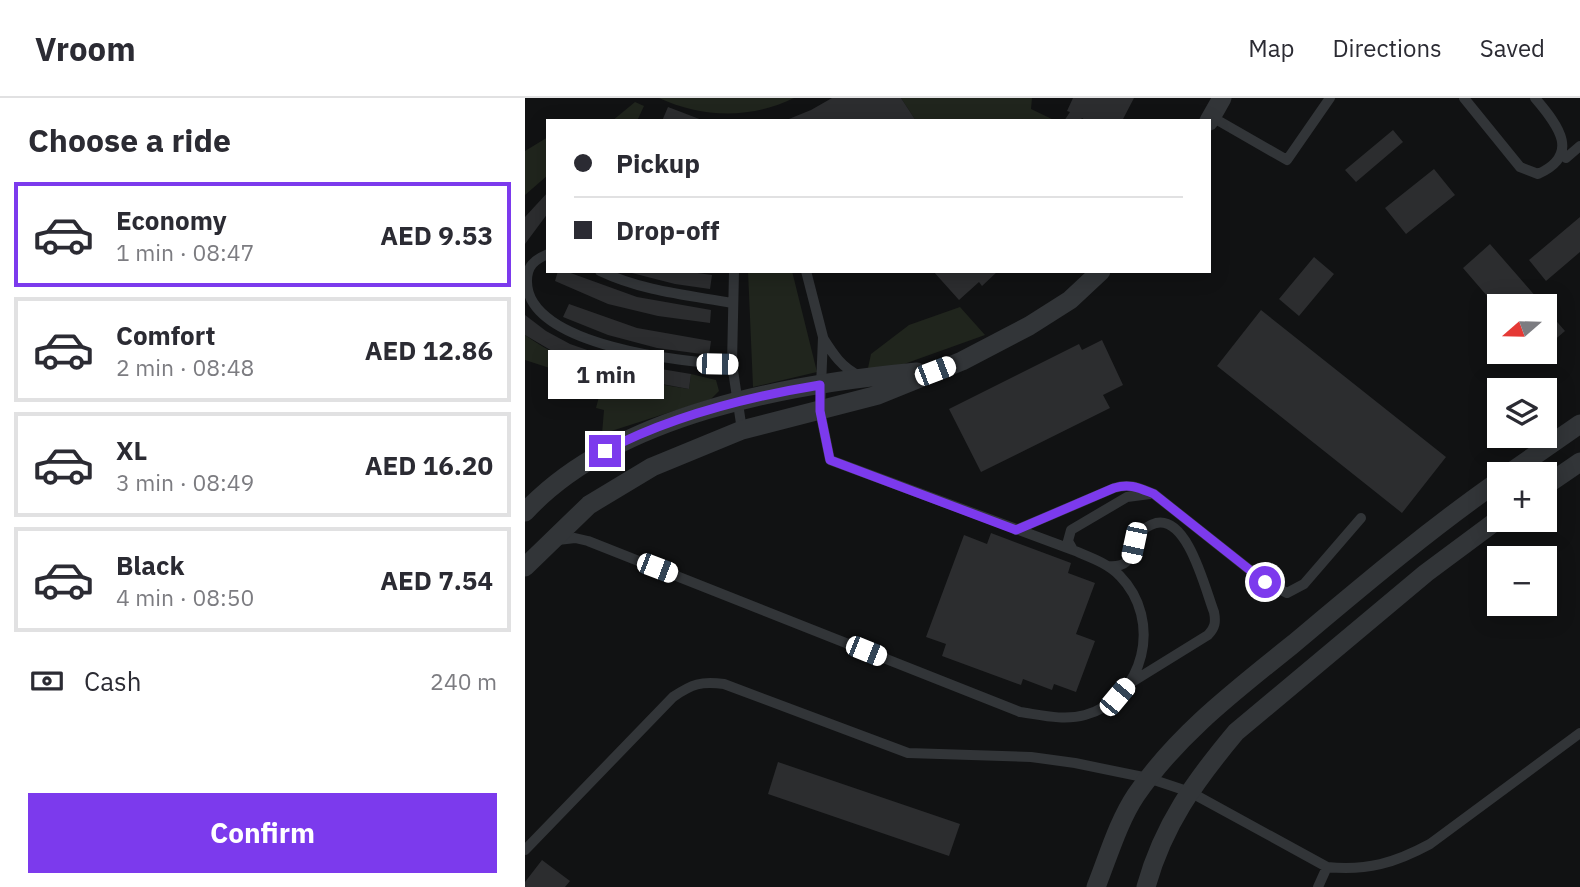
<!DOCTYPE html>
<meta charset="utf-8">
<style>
body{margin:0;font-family:"IBM Plex Sans",sans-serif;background:#f2f2f3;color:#2b2b33;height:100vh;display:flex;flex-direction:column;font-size:26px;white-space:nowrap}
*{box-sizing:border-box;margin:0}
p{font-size:23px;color:#7c7c81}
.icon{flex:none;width:38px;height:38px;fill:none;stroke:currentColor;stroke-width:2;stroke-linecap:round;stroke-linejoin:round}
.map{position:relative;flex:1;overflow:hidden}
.side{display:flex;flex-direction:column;background:#fff;width:525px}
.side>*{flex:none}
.banner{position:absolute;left:21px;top:21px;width:665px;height:154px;border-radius:0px;box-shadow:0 4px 18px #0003;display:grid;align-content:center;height:154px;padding:0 28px;background:#fff}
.needle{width:46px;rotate:250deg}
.controls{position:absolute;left:962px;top:196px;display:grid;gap:14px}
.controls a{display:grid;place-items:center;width:70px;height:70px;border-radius:0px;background:#fff;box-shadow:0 4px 18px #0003;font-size:35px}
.end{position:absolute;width:32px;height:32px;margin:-16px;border:9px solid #7c3aed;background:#fff;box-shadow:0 0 0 4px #fff}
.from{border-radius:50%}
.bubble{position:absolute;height:49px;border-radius:0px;background:#fff;box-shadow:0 4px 18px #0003;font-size:23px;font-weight:700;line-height:49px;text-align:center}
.car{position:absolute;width:21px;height:42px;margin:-21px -10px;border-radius:9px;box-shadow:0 0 5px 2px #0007;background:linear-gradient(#fff 24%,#345 0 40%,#fff 0 76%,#345 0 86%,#fff 0)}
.banner b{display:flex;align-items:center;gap:24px;height:66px;font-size:26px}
.banner b+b{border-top:2px solid #e1e1e2}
.banner i{width:18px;height:18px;background:#2b2b33}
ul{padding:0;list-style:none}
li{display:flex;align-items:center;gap:21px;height:105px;margin:0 14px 10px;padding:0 14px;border:4px solid #e1e1e2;border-radius:0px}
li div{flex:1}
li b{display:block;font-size:26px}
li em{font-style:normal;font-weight:700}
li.active{border-color:#7c3aed}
li>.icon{width:63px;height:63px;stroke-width:1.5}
h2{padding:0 28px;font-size:32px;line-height:84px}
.pay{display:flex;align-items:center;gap:18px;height:77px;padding:0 28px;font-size:26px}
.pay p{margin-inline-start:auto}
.cta{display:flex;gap:14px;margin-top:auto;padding:14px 28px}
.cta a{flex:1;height:80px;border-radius:0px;background:#7c3aed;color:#fff;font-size:28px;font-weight:700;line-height:80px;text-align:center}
header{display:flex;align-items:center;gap:42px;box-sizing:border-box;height:98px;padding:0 35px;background:#fff;border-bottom:2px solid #e1e1e2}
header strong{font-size:33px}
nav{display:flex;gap:38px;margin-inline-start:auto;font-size:24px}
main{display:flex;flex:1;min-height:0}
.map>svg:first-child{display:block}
.green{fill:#20251d}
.building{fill:#2c2d2f}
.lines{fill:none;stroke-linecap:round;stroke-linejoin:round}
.service{stroke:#323538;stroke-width:10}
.minor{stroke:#323538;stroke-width:19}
.route{stroke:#7c3aed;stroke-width:9}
</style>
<header>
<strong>Vroom</strong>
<nav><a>Map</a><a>Directions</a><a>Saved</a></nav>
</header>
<main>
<section class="side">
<h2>Choose a ride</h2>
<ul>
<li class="active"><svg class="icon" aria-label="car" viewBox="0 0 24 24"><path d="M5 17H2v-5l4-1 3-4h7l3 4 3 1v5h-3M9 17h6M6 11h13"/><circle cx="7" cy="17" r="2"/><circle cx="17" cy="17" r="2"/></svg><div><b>Economy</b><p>1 min · 08:47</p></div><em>AED 9.53</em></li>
<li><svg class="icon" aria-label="car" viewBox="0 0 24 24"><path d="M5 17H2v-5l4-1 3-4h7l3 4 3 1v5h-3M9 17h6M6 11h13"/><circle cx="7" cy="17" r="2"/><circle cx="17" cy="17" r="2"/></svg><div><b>Comfort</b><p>2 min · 08:48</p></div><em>AED 12.86</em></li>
<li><svg class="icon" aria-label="car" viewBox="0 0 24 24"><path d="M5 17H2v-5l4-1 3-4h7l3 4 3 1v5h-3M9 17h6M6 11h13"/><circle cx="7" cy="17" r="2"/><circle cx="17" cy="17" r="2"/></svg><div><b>XL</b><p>3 min · 08:49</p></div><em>AED 16.20</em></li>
<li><svg class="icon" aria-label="car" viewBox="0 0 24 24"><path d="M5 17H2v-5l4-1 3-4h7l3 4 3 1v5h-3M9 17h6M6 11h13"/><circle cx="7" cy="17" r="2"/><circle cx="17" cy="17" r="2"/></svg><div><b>Black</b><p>4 min · 08:50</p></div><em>AED 7.54</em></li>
</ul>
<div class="pay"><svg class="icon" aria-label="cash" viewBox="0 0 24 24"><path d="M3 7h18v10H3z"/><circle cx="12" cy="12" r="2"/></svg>Cash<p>240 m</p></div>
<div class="cta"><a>Confirm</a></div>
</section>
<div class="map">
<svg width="1055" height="789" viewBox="0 0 1055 789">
<rect width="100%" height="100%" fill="#111213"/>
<path class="green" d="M134 0H269C226 21 177 20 134 0Z
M376 0H507L506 11 531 23H391Z
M110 4 119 8 112 23H87Z
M23 39V77L0 97V53Z
M223 173H267L292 274 228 289Z
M435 209 460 237 368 270H343L346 256 384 227Z
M0 237C48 272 106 282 164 291L166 276 191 282 194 293 186 301 77 336 79 312 71 310 77 287 0 262Z"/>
<path class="building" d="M307 0H376L391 23H259L286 12Z
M548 0H609L597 23H561L557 20 555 23H539L545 14 542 13Z
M143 9 177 22V23H137Z
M868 32 878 44 831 84 820 72Z
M909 71 930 97 881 136 860 110Z
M23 94V115L0 146V119Z
M1055 119V154L1021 183 1004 162Z
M965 146 1019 208H975V213L938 170Z
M789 159 809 176 774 218 754 201Z
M33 173H40L112 199 186 212 185 225 133 218 83 206 30 183Z
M158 173 187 177 185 191 150 186 103 174Z
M408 173H473L457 188 454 184 434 202Z
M44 206 112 230 186 243 184 257 132 250 83 237 38 219Z
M1020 210 1040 233 1020 250Z
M736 212 921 359 877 415 692 268Z
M0 217 21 233 45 246 68 254 118 268 166 276 164 291 88 277 39 260 0 237Z
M577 242 598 287 578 297 585 310 456 374 424 311 554 246 557 252Z
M466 435 546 465 543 475 570 485 551 536 570 543 551 594 529 586 527 592 498 581 496 587 417 558 421 546 401 539 439 437 462 446Z
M253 664 435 726 424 758 243 696Z
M17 762 45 783 40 789H0V784Z"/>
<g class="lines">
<path class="service" d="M939 0 995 69 1013 76C1055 57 1035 29 1010 0
M687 19 762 62 805 0
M1041 60 1055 48
M23 156C9 162 2 168 2 183 1 248 161 265 207 266
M75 173C117 193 162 197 207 205
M209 173 207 266 217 332
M298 240C308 256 317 270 335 278
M491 432 589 390C605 385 614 390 629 396L740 484 762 495 779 486 836 420
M33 442 50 440 63 443 495 614C516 617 539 623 560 617 620 600 638 522 595 478 583 465 564 459 548 452L305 362 295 313 298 239 281 173
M548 452 543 443 546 432 602 399 625 396
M583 468C611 470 602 452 613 437 617 432 624 427 631 425 663 418 680 491 689 514 691 524 690 530 683 537L607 584
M0 752 148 599C167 586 176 583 199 586L383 655 506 659 550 665 623 680 665 694 802 769C842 773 870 765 905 746L1055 635
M793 789 802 769"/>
<path class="minor" d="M684 23 697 0
M983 376 1055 326
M1020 388 1055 364
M0 414C91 316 264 286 392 274
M0 469 64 407 127 369 217 332 353 297 437 263 504 228 545 202 576 173
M571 789C583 759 593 724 611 697 653 636 710 593 767 547 835 490 902 433 975 382
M621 789C638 727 670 683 711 634L901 475 975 420"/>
</g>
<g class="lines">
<path class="route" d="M80 353C146 318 222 299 295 287V313L305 362 491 432 589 390C605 385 614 390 629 396L740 484"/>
</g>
</svg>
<div class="controls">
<a><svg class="needle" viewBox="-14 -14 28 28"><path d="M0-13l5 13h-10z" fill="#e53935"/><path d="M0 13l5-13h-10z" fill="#7c7c81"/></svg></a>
<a><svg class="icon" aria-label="layers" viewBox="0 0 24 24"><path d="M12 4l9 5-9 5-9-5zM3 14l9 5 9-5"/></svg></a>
<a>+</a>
<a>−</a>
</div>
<i class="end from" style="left:740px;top:484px"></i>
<i class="end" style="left:80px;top:353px"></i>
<div class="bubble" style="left:23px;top:252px;width:116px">1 min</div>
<i class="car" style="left:192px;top:266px;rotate:91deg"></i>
<i class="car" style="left:410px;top:273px;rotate:69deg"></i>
<i class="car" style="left:609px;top:445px;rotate:192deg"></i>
<i class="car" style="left:132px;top:470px;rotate:111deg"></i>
<i class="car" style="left:341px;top:553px;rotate:112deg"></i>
<i class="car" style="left:592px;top:599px;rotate:40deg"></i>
<div class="banner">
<b><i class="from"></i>Pickup</b>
<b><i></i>Drop-off</b>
</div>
</div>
</main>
